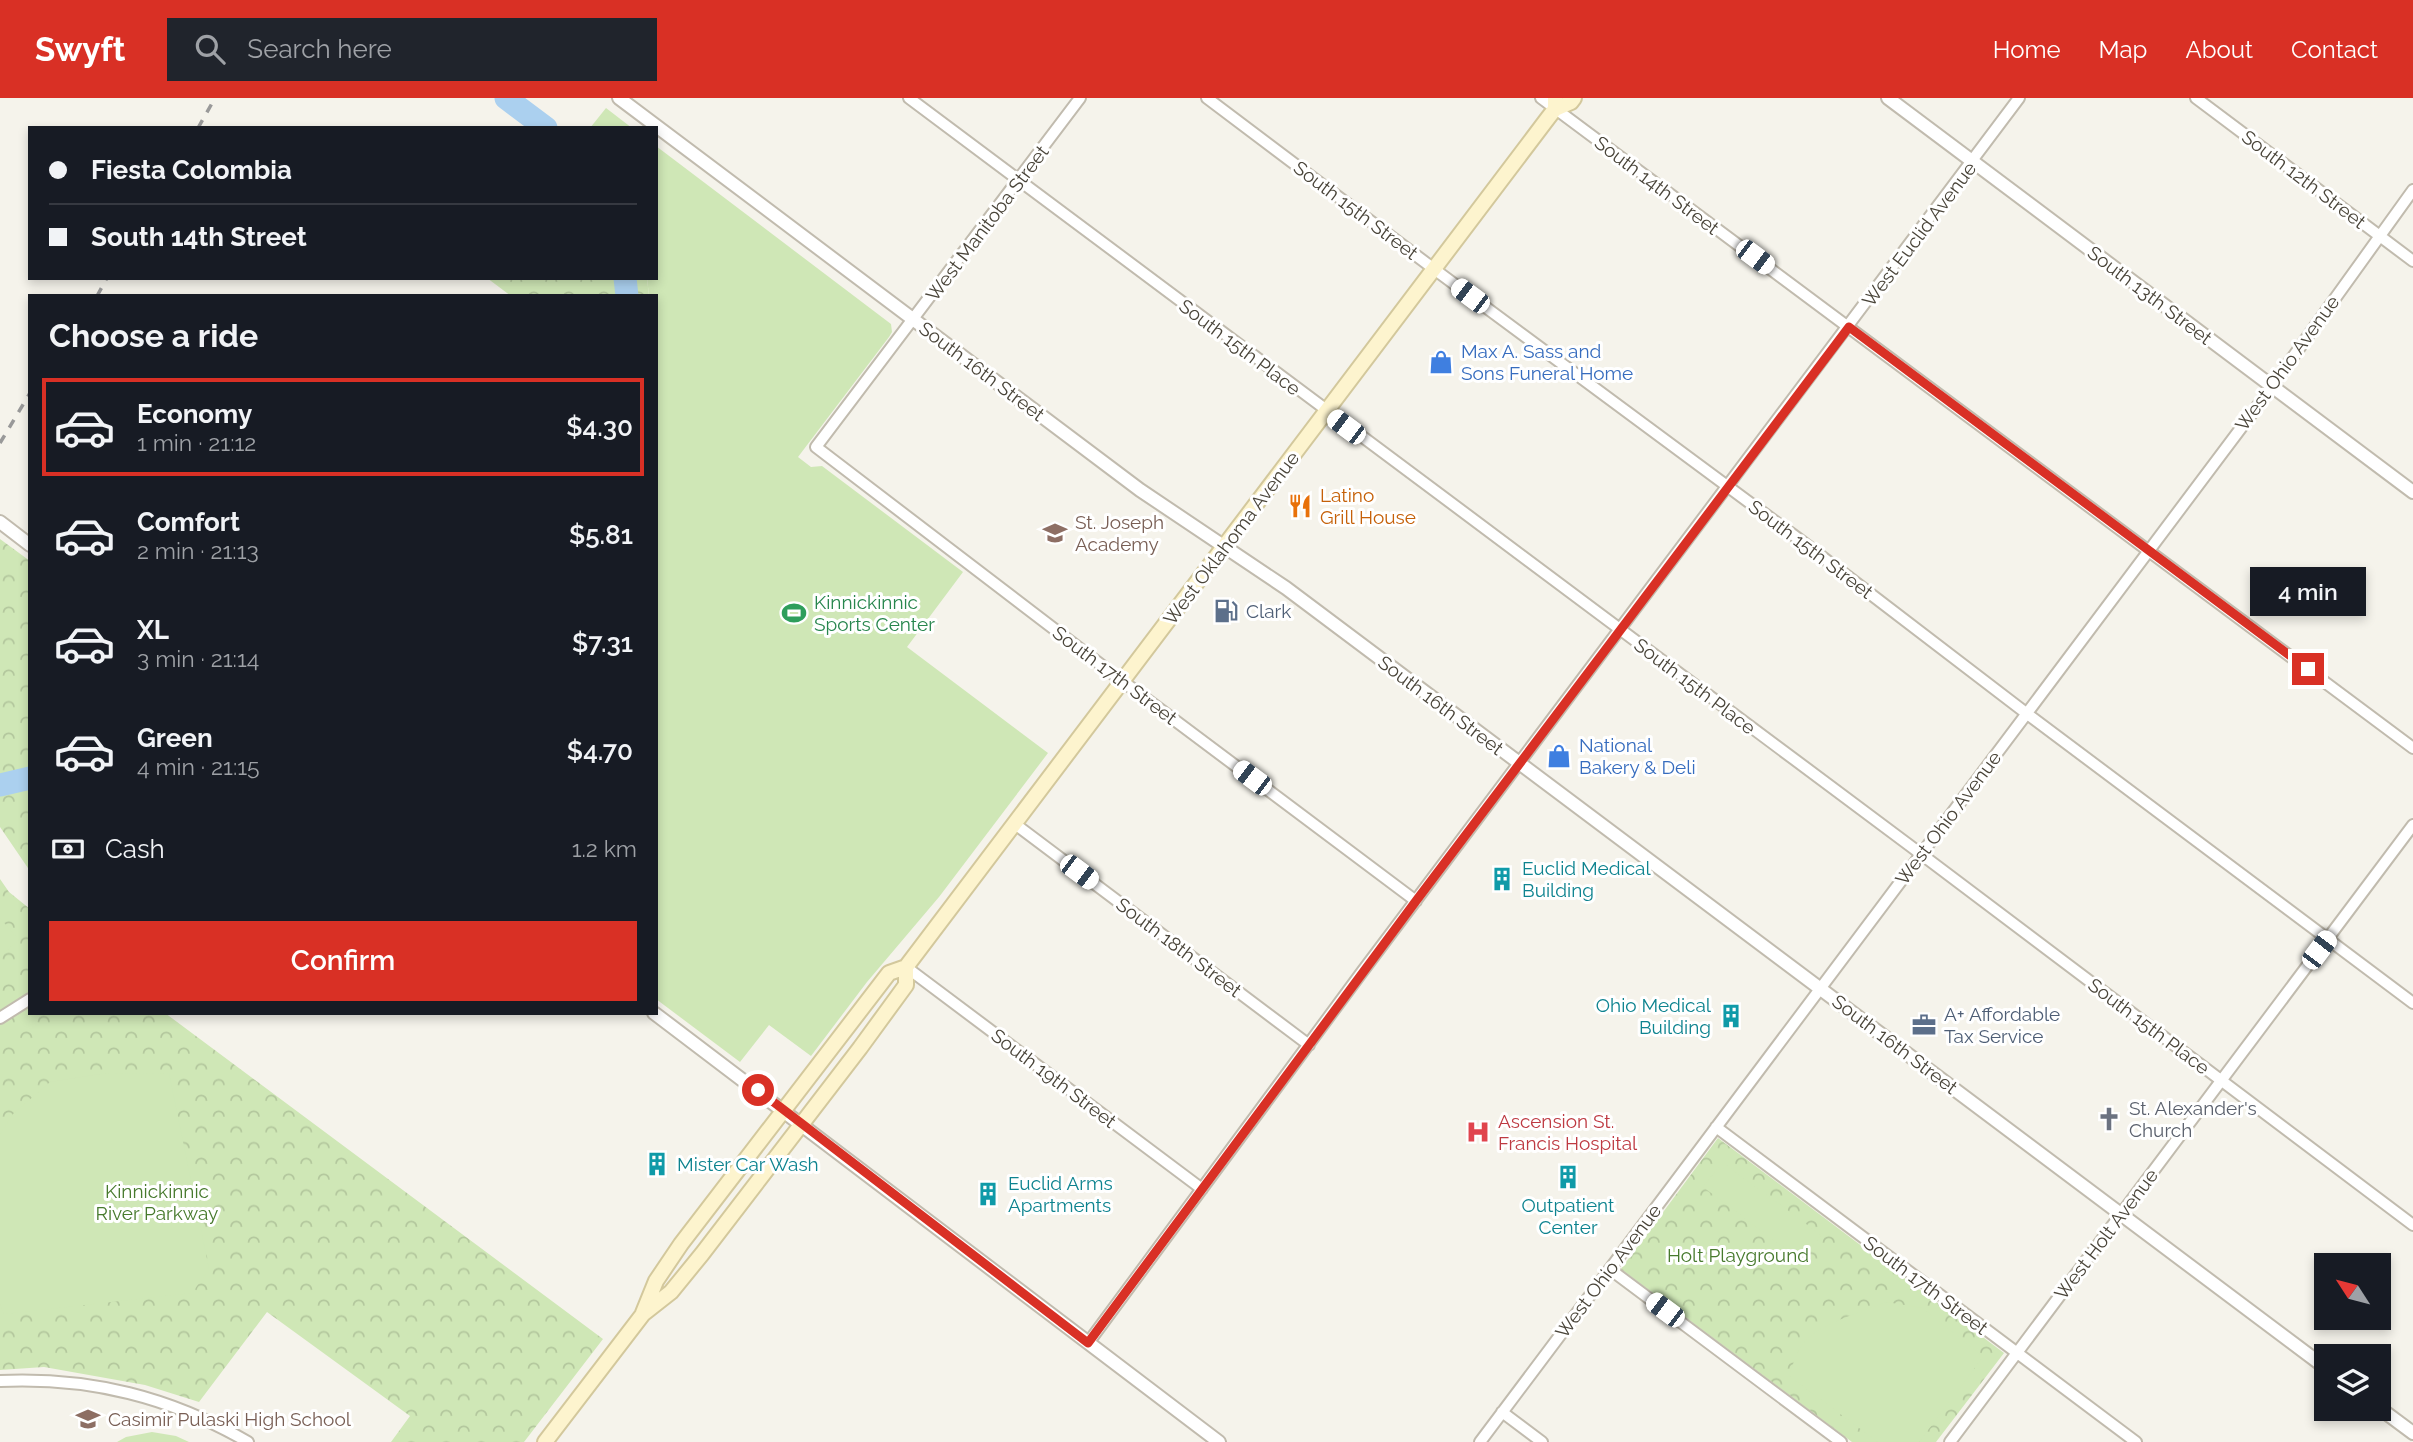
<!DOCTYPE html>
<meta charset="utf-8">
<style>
body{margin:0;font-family:Raleway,sans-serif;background:#20242c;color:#f1f3f6;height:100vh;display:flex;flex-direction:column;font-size:26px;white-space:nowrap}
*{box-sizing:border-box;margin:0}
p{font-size:23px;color:#9ea1a6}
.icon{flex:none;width:38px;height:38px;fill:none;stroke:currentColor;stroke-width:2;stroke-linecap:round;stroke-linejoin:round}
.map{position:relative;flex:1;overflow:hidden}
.drawer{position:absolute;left:28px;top:196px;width:630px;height:721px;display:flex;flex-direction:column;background:#171b24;border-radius:0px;box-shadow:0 4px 10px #0003}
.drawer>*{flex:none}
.top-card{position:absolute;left:28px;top:28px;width:630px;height:154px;border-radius:0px;box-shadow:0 4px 10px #0003;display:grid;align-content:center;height:154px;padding:0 21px;background:#171b24}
.needle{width:46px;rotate:306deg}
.tools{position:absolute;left:2314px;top:1155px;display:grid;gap:14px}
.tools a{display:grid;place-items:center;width:77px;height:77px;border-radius:0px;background:#171b24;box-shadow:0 4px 10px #0003;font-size:35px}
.end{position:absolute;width:32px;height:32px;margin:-16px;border:9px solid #d93025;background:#fff;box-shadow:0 0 0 4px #fff}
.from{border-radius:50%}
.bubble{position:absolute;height:49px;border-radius:0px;background:#171b24;box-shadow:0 4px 10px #0003;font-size:23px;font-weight:600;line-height:49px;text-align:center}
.car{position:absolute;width:21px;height:42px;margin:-21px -10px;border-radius:9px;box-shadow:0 0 5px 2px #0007;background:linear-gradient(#fff 24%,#345 0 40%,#fff 0 76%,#345 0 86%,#fff 0)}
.top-card b{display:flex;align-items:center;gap:24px;height:66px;font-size:26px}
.top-card b+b{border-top:2px solid #363941}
.top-card i{width:18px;height:18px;background:#f1f3f6}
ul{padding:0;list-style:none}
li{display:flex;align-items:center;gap:21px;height:98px;margin:0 14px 10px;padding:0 7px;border:4px solid transparent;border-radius:0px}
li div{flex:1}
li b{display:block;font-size:26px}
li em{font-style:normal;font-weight:600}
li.current{border-color:#d93025}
li>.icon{width:63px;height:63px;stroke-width:1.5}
h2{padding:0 21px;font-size:32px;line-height:84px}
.pay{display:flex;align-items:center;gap:18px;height:77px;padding:0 21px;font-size:26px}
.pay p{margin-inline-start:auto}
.primary-button{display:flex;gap:14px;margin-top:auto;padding:14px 21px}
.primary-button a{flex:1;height:80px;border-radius:0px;background:#d93025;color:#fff;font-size:28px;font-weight:600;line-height:80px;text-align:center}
header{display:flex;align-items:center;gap:42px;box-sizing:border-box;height:98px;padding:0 35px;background:#d93025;color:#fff}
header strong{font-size:33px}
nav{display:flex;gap:38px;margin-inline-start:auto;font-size:24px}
.search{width:490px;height:63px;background:#20242c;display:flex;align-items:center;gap:18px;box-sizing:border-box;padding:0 24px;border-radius:0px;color:#9ea1a6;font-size:26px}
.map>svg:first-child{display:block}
.park{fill:url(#park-crowns)}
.pitch{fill:#cfe7b6}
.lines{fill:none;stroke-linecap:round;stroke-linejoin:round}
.river{stroke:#abd0ef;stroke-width:23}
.minor-casing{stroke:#c1bbae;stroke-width:14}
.tertiary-casing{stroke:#c1bbae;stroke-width:16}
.secondary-casing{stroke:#d3c89c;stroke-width:18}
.minor{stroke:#fff;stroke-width:10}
.tertiary{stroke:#fff;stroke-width:12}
.secondary{stroke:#fdf4ce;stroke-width:14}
.rail{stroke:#999;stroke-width:3.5;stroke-dasharray:9 9;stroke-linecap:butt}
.route{stroke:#d93025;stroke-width:9}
.labels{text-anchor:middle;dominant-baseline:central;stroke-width:6;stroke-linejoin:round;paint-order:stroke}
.street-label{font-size:19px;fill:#494439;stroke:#fff}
.shop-label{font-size:19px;fill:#366cbe;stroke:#fff;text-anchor:start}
.food-label{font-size:19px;fill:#c56008;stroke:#fff;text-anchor:start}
.education-label{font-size:19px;fill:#785e54;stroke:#fff;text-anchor:start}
.leisure-label{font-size:19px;fill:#27864d;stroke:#fff;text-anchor:start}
.service-label{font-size:19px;fill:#4e5e75;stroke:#fff;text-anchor:start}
.culture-label{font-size:19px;fill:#0d838f;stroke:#fff;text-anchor:start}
.worship-label{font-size:19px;fill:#5b616d;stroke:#fff;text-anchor:start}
.health-label{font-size:19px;fill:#be3a42;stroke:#fff;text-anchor:start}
.park-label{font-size:19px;fill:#477a2d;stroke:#fff}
</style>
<header>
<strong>Swyft</strong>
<div class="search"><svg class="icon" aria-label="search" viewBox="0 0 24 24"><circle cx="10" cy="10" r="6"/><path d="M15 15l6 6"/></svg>Search here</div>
<nav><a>Home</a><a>Map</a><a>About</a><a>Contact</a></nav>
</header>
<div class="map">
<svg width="2413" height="1344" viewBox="0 0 2413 1344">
<defs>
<pattern id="park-crowns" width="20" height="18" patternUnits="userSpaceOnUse" patternTransform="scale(1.75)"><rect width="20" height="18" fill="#cfe7b6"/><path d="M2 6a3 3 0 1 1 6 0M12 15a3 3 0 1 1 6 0" fill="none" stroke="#b3c79d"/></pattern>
</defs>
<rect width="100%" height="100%" fill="#f5f3eb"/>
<path class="park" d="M487 180H647L649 198H511Z
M0 441 30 463V773L0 729Z
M0 781 9 794 30 811V915H165L603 1241 524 1344H391L410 1318 267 1214 199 1304 145 1287 44 1269 0 1272Z
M1718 1040 2004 1255 1936 1344H1852L1621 1171Z"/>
<path class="pitch" d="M606 10 632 30H590Z
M656 48 891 226 892 234 889 239 798 359 811 369 822 368 963 474 907 549 1048 655 939 799 867 884 811 958 769 927 740 964 656 901V198H649L647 180H656Z
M0 820 19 842 0 858Z
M169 975 209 1171 192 1195 4 1216 0 1206V1036L13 1016 50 984 100 976Z
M1720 1067H1726L1821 1137 1802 1163 1703 1089Z
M1886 1204 1923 1210 1983 1259 1919 1344H1878L1789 1278C1793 1265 1799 1248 1809 1239 1825 1225 1866 1212 1886 1204Z
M152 1334 176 1338 189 1344H117L126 1339Z"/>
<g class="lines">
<path class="river" d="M506 0 546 30
M625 180 627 198
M0 687 30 680"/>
<g class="minor-casing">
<path id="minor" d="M909 0 1909 747 2413 1127
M1080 0 816 349 1113 576 1416 803
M1207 0 1434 171 1800 442 2026 615 2413 905
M1541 0 2413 650
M2196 0 2413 163
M1015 726 1309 947
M906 869 1202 1091
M0 920 30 901
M1716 1029 2136 1344
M1611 1172 1841 1344
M1088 1245 1362 874 2019 0
M0 1283C91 1279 170 1299 248 1344
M1502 1314 1542 1344
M1480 1344 2262 302 2413 92
M1950 1344 2413 727"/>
</g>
<g class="tertiary-casing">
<path id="tertiary" d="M619 0 1140 392 1286 490 2326 1270
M1888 0 2413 394
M0 424 30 447
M654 915 1219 1344
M2378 1309 2413 1335"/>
</g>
<g class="secondary-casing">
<path id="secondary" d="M1555 11 1571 4 1574 0
M643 1215 656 1183 681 1146 889 875 906 869
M545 1344 643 1216 671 1194 702 1156 860 950 906 887V869L1548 20 1555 11V0"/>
</g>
<use href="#minor" class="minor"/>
<use href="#tertiary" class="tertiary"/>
<use href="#secondary" class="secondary"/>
<path class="rail" d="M198 30 215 0
M97 198 107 180
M0 345 30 295"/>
</g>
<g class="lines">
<path class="route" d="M758 992 1088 1245 1416 803 1849 229 2308 571"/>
</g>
<defs>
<g id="shop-bare" transform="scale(1.89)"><path d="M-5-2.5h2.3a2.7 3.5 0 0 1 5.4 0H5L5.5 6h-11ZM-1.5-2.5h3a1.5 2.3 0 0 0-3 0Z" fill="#3f7fe0" stroke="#fff" stroke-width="2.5" paint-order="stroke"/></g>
<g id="restaurant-bare" transform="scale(1.89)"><path d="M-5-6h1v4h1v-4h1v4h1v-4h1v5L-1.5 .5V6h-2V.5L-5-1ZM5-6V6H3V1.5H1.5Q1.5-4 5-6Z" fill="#e8710a" stroke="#fff" stroke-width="2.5" paint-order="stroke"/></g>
<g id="school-bare" transform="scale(1.89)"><path d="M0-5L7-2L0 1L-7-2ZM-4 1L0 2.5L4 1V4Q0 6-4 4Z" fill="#8d6e63" stroke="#fff" stroke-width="2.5" paint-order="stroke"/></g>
<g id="fuel-bare" transform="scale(1.89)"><path d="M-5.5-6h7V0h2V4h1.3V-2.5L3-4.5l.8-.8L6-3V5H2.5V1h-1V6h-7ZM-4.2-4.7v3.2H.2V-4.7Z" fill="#5c6f8a" stroke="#fff" stroke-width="2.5" paint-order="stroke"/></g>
<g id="stadium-bare" transform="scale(1.89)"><path d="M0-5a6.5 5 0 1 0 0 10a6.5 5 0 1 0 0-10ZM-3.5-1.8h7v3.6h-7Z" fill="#2e9e5b" stroke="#fff" stroke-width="2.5" paint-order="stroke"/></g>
<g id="building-bare" transform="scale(1.89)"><path d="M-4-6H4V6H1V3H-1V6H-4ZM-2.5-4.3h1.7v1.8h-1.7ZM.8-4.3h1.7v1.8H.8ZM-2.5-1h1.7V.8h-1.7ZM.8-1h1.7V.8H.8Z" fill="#0f9aa8" stroke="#fff" stroke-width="2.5" paint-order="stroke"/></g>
<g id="office-bare" transform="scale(1.89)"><path d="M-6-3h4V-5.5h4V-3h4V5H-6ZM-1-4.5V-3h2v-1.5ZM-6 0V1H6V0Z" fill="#5c6f8a" stroke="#fff" stroke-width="2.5" paint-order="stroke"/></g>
<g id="church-bare" transform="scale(1.89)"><path d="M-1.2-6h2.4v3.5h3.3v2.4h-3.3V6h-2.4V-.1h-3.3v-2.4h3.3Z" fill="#6b7280" stroke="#fff" stroke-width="2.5" paint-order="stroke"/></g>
<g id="hospital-bare" transform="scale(1.89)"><path d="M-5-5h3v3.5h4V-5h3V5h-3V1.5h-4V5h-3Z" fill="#e0444e" stroke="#fff" stroke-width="2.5" paint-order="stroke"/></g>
</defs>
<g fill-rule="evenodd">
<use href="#shop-bare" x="1441" y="264"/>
<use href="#restaurant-bare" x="1300" y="408"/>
<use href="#school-bare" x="1055" y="435"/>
<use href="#fuel-bare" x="1226" y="513"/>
<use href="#stadium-bare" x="794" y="515"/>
<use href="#shop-bare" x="1559" y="658"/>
<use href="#building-bare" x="1502" y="781"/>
<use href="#building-bare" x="1731" y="918"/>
<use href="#office-bare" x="1924" y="927"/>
<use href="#church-bare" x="2109" y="1021"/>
<use href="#hospital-bare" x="1478" y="1034"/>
<use href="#building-bare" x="657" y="1066"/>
<use href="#building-bare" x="1568" y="1079"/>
<use href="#building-bare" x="988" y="1096"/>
<use href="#school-bare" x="88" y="1321"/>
</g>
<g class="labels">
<g class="street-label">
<text transform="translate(2304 81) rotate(37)">South 12th Street</text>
<text transform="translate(1657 87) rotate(37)">South 14th Street</text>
<text transform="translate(1356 112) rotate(37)">South 15th Street</text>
<text transform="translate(987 125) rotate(-53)">West Manitoba Street</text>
<text transform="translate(1919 136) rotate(-53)">West Euclid Avenue</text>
<text transform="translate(2150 197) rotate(37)">South 13th Street</text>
<text transform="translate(1240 249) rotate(37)">South 15th Place</text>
<text transform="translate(2287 265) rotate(-54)">West Ohio Avenue</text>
<text transform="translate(982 273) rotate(37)">South 16th Street</text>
<text transform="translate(1231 440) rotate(-53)">West Oklahoma Avenue</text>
<text transform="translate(1811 451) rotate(37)">South 15th Street</text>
<text transform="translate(1115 577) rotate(37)">South 17th Street</text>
<text transform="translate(1695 588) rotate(37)">South 15th Place</text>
<text transform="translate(1441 607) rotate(37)">South 16th Street</text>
<text transform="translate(1948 720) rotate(-53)">West Ohio Avenue</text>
<text transform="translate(1179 849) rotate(37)">South 18th Street</text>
<text transform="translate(2149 928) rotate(37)">South 15th Place</text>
<text transform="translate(1895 946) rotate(37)">South 16th Street</text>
<text transform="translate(1054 980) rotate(37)">South 19th Street</text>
<text transform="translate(2106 1136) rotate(-53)">West Holt Avenue</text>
<text transform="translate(1608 1173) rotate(-53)">West Ohio Avenue</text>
<text transform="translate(1926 1187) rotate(37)">South 17th Street</text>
</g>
<g class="shop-label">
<text x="1461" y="253">Max A. Sass and<tspan x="1461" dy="22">Sons Funeral Home</tspan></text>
<text x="1579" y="647">National<tspan x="1579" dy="22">Bakery &amp; Deli</tspan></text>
</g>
<g class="food-label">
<text x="1320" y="397">Latino<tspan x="1320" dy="22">Grill House</tspan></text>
</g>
<g class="education-label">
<text x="1075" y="424">St. Joseph<tspan x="1075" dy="22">Academy</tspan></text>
<text x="108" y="1321">Casimir Pulaski High School</text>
</g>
<g class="leisure-label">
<text x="814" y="504">Kinnickinnic<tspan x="814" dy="22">Sports Center</tspan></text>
</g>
<g class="service-label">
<text x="1246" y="513">Clark</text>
<text x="1944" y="916">A+ Affordable<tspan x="1944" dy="22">Tax Service</tspan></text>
</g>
<g class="culture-label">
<text x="1522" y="770">Euclid Medical<tspan x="1522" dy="22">Building</tspan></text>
<text x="1711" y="907" text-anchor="end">Ohio Medical<tspan x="1711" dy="22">Building</tspan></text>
<text x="677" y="1066">Mister Car Wash</text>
<text x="1008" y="1085">Euclid Arms<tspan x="1008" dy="22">Apartments</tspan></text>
<text x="1568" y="1107" text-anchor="middle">Outpatient<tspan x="1568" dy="22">Center</tspan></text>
</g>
<g class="worship-label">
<text x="2129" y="1010">St. Alexander's<tspan x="2129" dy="22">Church</tspan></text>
</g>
<g class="health-label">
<text x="1498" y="1023">Ascension St.<tspan x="1498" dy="22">Francis Hospital</tspan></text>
</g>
<g class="park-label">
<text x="157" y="1093">Kinnickinnic<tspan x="157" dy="22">River Parkway</tspan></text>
<text x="1738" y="1157">Holt Playground</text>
</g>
</g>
</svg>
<div class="tools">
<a><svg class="needle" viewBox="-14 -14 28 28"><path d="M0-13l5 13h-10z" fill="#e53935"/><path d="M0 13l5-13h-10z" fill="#9ea1a6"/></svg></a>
<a><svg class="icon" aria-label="layers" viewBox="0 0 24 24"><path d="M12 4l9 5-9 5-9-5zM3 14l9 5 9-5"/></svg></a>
</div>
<i class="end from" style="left:758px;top:992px"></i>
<i class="end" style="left:2308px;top:571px"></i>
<div class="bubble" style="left:2250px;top:469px;width:116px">4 min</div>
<i class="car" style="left:1755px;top:159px;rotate:127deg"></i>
<i class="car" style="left:1470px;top:198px;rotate:307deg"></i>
<i class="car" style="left:1346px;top:329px;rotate:307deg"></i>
<i class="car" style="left:1252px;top:680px;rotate:307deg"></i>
<i class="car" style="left:1079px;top:774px;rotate:127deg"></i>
<i class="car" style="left:2319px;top:852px;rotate:37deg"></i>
<i class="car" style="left:1665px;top:1212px;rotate:307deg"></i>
<div class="top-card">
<b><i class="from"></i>Fiesta Colombia</b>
<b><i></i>South 14th Street</b>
</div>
<section class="drawer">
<h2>Choose a ride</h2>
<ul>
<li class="current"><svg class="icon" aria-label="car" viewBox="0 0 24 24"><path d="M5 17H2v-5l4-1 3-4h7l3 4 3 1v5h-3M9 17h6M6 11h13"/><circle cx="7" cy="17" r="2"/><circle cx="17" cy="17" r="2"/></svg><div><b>Economy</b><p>1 min · 21:12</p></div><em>$4.30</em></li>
<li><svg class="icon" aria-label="car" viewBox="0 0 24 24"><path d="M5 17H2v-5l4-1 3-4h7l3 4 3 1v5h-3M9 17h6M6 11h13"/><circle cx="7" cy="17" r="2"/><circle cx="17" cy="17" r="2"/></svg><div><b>Comfort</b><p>2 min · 21:13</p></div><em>$5.81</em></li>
<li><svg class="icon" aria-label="car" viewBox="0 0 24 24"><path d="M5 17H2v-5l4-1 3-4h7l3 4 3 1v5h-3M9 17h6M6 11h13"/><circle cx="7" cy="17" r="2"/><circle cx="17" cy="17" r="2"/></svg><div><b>XL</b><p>3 min · 21:14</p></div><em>$7.31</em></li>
<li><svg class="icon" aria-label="car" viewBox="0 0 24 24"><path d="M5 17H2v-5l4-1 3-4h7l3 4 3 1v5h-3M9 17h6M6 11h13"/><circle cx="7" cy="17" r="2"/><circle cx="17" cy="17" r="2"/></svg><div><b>Green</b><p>4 min · 21:15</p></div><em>$4.70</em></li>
</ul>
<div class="pay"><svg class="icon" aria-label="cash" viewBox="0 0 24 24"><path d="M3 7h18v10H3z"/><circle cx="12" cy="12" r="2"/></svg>Cash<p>1.2 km</p></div>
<div class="primary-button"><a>Confirm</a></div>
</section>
</div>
